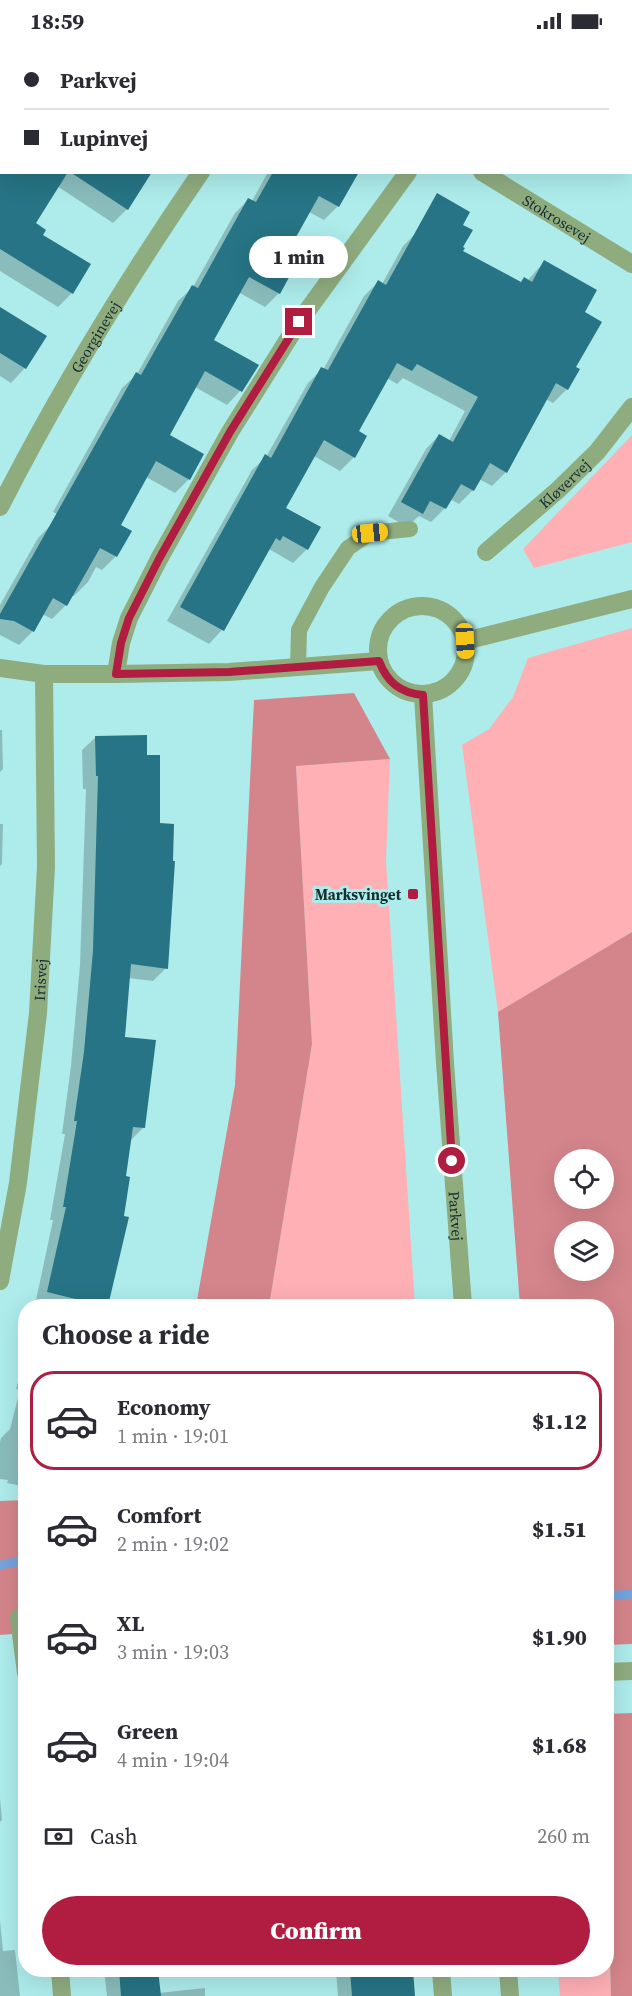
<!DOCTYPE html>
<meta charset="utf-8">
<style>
body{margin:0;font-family:"Source Serif 4",serif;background:#f7f7f7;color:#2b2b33;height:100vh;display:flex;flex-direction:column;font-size:22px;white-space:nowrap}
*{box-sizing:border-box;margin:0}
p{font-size:20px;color:#7c7c81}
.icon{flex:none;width:33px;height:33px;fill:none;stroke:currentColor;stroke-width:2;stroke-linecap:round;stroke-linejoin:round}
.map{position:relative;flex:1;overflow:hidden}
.panel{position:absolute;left:18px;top:1257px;width:596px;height:678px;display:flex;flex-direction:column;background:#fff;border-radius:24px;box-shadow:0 6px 24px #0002}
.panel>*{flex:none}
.banner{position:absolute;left:0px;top:0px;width:633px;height:132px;box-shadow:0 6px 24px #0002;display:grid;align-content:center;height:132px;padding:0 24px;background:#fff}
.buttons{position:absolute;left:554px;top:1107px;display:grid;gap:12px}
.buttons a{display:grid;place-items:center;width:60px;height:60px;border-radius:50%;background:#fff;box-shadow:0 6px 24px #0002;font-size:30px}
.end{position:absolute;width:27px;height:27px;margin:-14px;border:8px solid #b01d40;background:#fff;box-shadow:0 0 0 3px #fff}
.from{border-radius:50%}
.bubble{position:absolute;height:42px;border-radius:21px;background:#fff;box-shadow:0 6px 24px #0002;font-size:20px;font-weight:800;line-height:42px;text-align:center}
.car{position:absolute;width:18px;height:36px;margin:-18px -9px;border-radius:8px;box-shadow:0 0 4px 2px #0007;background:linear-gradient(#f5c518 24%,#345 0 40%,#f5c518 0 76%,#345 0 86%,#f5c518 0)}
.banner b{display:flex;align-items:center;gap:21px;height:57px;font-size:22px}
.banner b+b{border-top:2px solid #e1e1e2}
.banner i{width:15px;height:15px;background:#2b2b33}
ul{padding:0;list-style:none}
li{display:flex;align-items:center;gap:18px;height:99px;margin:0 12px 9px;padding:0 12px;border:3px solid transparent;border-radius:24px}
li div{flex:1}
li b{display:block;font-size:22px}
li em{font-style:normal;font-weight:800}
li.current{border-color:#b01d40}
li>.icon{width:54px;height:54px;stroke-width:1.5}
h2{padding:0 24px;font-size:27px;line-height:72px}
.pay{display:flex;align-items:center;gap:15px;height:66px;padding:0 24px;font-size:22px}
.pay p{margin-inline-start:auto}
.action{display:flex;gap:12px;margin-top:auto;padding:12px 24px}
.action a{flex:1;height:69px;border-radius:36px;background:#b01d40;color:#fff;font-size:24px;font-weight:800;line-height:69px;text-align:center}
.status{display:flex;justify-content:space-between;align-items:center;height:42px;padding:0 30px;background:#fff;direction:ltr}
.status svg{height:16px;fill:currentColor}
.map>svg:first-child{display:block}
.green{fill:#feb0b5}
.forest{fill:#d4858b;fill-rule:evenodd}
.shadow{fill:#0003}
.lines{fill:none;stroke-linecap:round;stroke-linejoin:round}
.stream{stroke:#76a3dd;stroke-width:9}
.building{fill:#267485}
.service{stroke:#8fac7f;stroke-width:16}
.minor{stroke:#8fac7f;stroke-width:18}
.tertiary{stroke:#8fac7f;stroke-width:18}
.route{stroke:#b01d40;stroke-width:8}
.poi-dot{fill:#b01d40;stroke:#adeceb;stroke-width:2}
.labels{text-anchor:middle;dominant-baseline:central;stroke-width:6;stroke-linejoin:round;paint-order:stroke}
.street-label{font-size:15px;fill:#152e2e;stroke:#adeceb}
.poi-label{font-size:15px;font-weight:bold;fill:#152e2e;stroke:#adeceb;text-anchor:end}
</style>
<div class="status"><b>18:59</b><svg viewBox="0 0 49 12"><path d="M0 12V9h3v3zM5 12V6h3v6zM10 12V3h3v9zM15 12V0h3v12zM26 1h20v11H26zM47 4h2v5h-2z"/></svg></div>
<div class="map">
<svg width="632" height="1954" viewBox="0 0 632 1954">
<rect width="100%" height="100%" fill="#adeceb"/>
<path class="green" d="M632 393V500L534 526 523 507Z
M632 586V890L498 970 462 703 489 687 513 655 528 616Z
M390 717 386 819 415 1264H269L312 1002 296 724Z
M606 1768 611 1954H560L558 1928H606Z"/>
<path class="forest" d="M354 651 390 717 296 724 312 1002 269 1264H196L235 1043 254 658Z
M632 890V1602L606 1603V1264H520L498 970ZM564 1118H603V1156H564ZM564 1190H603V1228H564Z
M26 1458 25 1591 0 1593V1459Z
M632 1671V1954H611L606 1768V1672Z"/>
<path class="shadow" d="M59 0H129L128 2H58Z
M380 0H487L490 2H382Z
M503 0H578L577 2H502Z
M2 128V130H144L127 167 113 181 57 144 34 182 72 251 58 265 0 229V129Z
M268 130H357L338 164 324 178 309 170 279 222V251L265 265 238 250 212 298 257 323 240 349 227 363 195 345 168 394 189 437 175 451 146 435 119 483 116 514 102 528 96 525 88 540 74 554 72 553 66 563 52 577 42 572 33 589 19 603 0 593V563L38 496 52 482 86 486 53 470 122 346 137 332 178 259 193 245 235 171 249 157 252 159Z
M417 190 519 243 527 239 544 220 582 271 574 326 567 347 553 361 546 357 506 430 492 444 479 437 473 448 459 462 450 457 445 466 431 480 419 474 407 485 388 474 426 407 439 393 449 399 465 369 403 336 397 342 387 336 357 390 354 415 340 429 314 414 284 467 307 507 293 521 269 507 222 588 209 602 167 579 252 428 266 415 308 341 322 327 323 328 364 254 378 240 382 242 403 204Z
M0 267 25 326 11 341 0 334Z
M0 688H2L3 727 0 730Z
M96 695 145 714 159 783 166 926 153 939 128 936 123 996 144 1085 129 1100 124 1135 122 1175 128 1176 107 1264H37L35 1263 53 1178H50L65 1092H62L71 1024 80 923 86 747H83L82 708Z
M0 782H3L2 822 0 824Z
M26 1310V1445L7 1441 8 1438 0 1437V1400L1 1396 10 1387 20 1348 16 1347Z
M0 1756 2 1778 0 1780Z
M0 1879 3 1909 15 1908 20 1954H0Z
M104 1928H157L159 1951 205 1946V1954H107Z
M336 1928H412L413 1954H338Z"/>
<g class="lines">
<path class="stream" d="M0 1523 26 1518
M606 1554 632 1552"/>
</g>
<path class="building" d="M0 130H68L36 181 46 188 43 193 91 222 73 252 0 207Z
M70 130H152L128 168Z
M273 130H359L339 165 319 154 281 222 293 228 280 252 249 235 214 298 259 323 242 350 205 329 170 393 204 412 190 438 156 419 121 483 132 489 117 515 100 506 67 564 53 556 34 590 14 579 0 577V572L136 330 141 333 192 243 198 246 248 156 256 160Z
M437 151 470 170 463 183 473 188 463 205 465 206 463 209 521 240 524 235 532 240 544 218 597 248 585 270 602 280 576 325 580 327 568 348 556 341 507 431 490 421 474 449 461 442 446 467 430 459 423 472 401 460 439 392 453 400 478 355 417 322 412 329 397 321 359 389 367 394 355 416 324 398 286 466 321 485 308 508 283 494 280 499 276 496 224 589 180 565 265 412 271 416 321 325 328 328 378 238 386 243Z
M0 265 47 294 26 327 0 311Z
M147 693V713H160V781L174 782 173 819H175L168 927 131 922 125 995 156 998 145 1086 133 1085 126 1134 130 1135 124 1174 129 1175 108 1264H104L47 1250 66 1165H63L77 1079H74L84 1010 93 909 98 734H96L95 694Z
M119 1928H158L161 1954H121Z
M350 1928H413L415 1954H352Z"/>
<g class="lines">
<path class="service" d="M390 2 391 0
M298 625 299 588 322 545 348 506 370 491 410 487"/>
<g class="minor">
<path d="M278 0 280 2"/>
<path id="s1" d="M482 130 632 222"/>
<path id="s2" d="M0 465C59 349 127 238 201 130"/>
<path id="s3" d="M486 510 558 448 597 410 632 365"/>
<path d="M116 632 121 601 129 576 159 517 230 390 299 280 408 130"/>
<path id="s4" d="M0 1239 18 1141 38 971 46 825 44 632"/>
<path d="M19 1576 26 1631"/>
<path d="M606 1630 632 1629"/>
<path d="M60 1928 62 1954"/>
<path d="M441 1928 443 1954"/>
</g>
<g class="tertiary">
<circle cx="422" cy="608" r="44"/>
<path d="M465 599 632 557"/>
<path d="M0 626 44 632H116L229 630 379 619"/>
<path id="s5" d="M423 653 445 1021 463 1264"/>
<path d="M508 1928 510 1954"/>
</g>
</g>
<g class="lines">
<path class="route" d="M299 280 230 390 159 517 129 576 121 601 116 632 229 630 379 619C387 640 400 651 423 653L452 1119"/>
</g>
<rect class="poi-dot" x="407" y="846" width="12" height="12" rx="3"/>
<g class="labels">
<g class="street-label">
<text stroke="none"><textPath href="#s1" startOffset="88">Stokrosevej</textPath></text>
<text stroke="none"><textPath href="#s2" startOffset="195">Georginevej</textPath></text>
<text stroke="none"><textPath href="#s3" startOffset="104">Kløvervej</textPath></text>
<text stroke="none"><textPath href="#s4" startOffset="304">Irisvej</textPath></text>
<text stroke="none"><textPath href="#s5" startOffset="522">Parkvej</textPath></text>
</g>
<g class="poi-label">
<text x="401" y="852">Marksvinget</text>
</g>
</g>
</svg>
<div class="buttons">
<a><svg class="icon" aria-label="locate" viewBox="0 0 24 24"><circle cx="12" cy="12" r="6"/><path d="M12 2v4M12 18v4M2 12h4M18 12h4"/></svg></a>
<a><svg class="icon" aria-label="layers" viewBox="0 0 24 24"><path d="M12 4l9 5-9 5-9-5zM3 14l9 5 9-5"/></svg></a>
</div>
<i class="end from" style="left:452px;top:1119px"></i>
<i class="end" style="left:299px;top:280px"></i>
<div class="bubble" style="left:249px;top:194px;width:99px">1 min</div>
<i class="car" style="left:370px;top:491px;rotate:84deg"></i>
<i class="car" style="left:465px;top:599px;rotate:177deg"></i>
<div class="banner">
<b><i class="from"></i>Parkvej</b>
<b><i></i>Lupinvej</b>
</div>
<section class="panel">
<h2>Choose a ride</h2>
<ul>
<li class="current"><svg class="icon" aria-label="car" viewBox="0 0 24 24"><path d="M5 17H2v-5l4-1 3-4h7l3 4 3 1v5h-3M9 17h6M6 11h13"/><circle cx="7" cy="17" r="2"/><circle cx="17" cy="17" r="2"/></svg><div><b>Economy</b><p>1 min · 19:01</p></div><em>$1.12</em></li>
<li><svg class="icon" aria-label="car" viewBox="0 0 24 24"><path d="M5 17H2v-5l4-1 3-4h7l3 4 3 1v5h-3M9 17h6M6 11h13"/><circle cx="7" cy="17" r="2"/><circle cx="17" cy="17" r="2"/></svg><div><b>Comfort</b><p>2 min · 19:02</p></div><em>$1.51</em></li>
<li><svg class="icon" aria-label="car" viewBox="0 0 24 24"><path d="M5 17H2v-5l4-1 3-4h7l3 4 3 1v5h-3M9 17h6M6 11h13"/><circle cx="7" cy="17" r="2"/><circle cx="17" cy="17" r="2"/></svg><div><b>XL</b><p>3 min · 19:03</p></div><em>$1.90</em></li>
<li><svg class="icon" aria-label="car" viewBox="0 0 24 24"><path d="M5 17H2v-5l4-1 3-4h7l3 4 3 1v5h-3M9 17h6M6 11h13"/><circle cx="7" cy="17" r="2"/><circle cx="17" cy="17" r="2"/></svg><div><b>Green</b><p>4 min · 19:04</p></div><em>$1.68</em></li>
</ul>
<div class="pay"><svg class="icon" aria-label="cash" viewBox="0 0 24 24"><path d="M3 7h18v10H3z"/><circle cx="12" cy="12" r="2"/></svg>Cash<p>260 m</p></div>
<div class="action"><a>Confirm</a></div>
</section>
</div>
